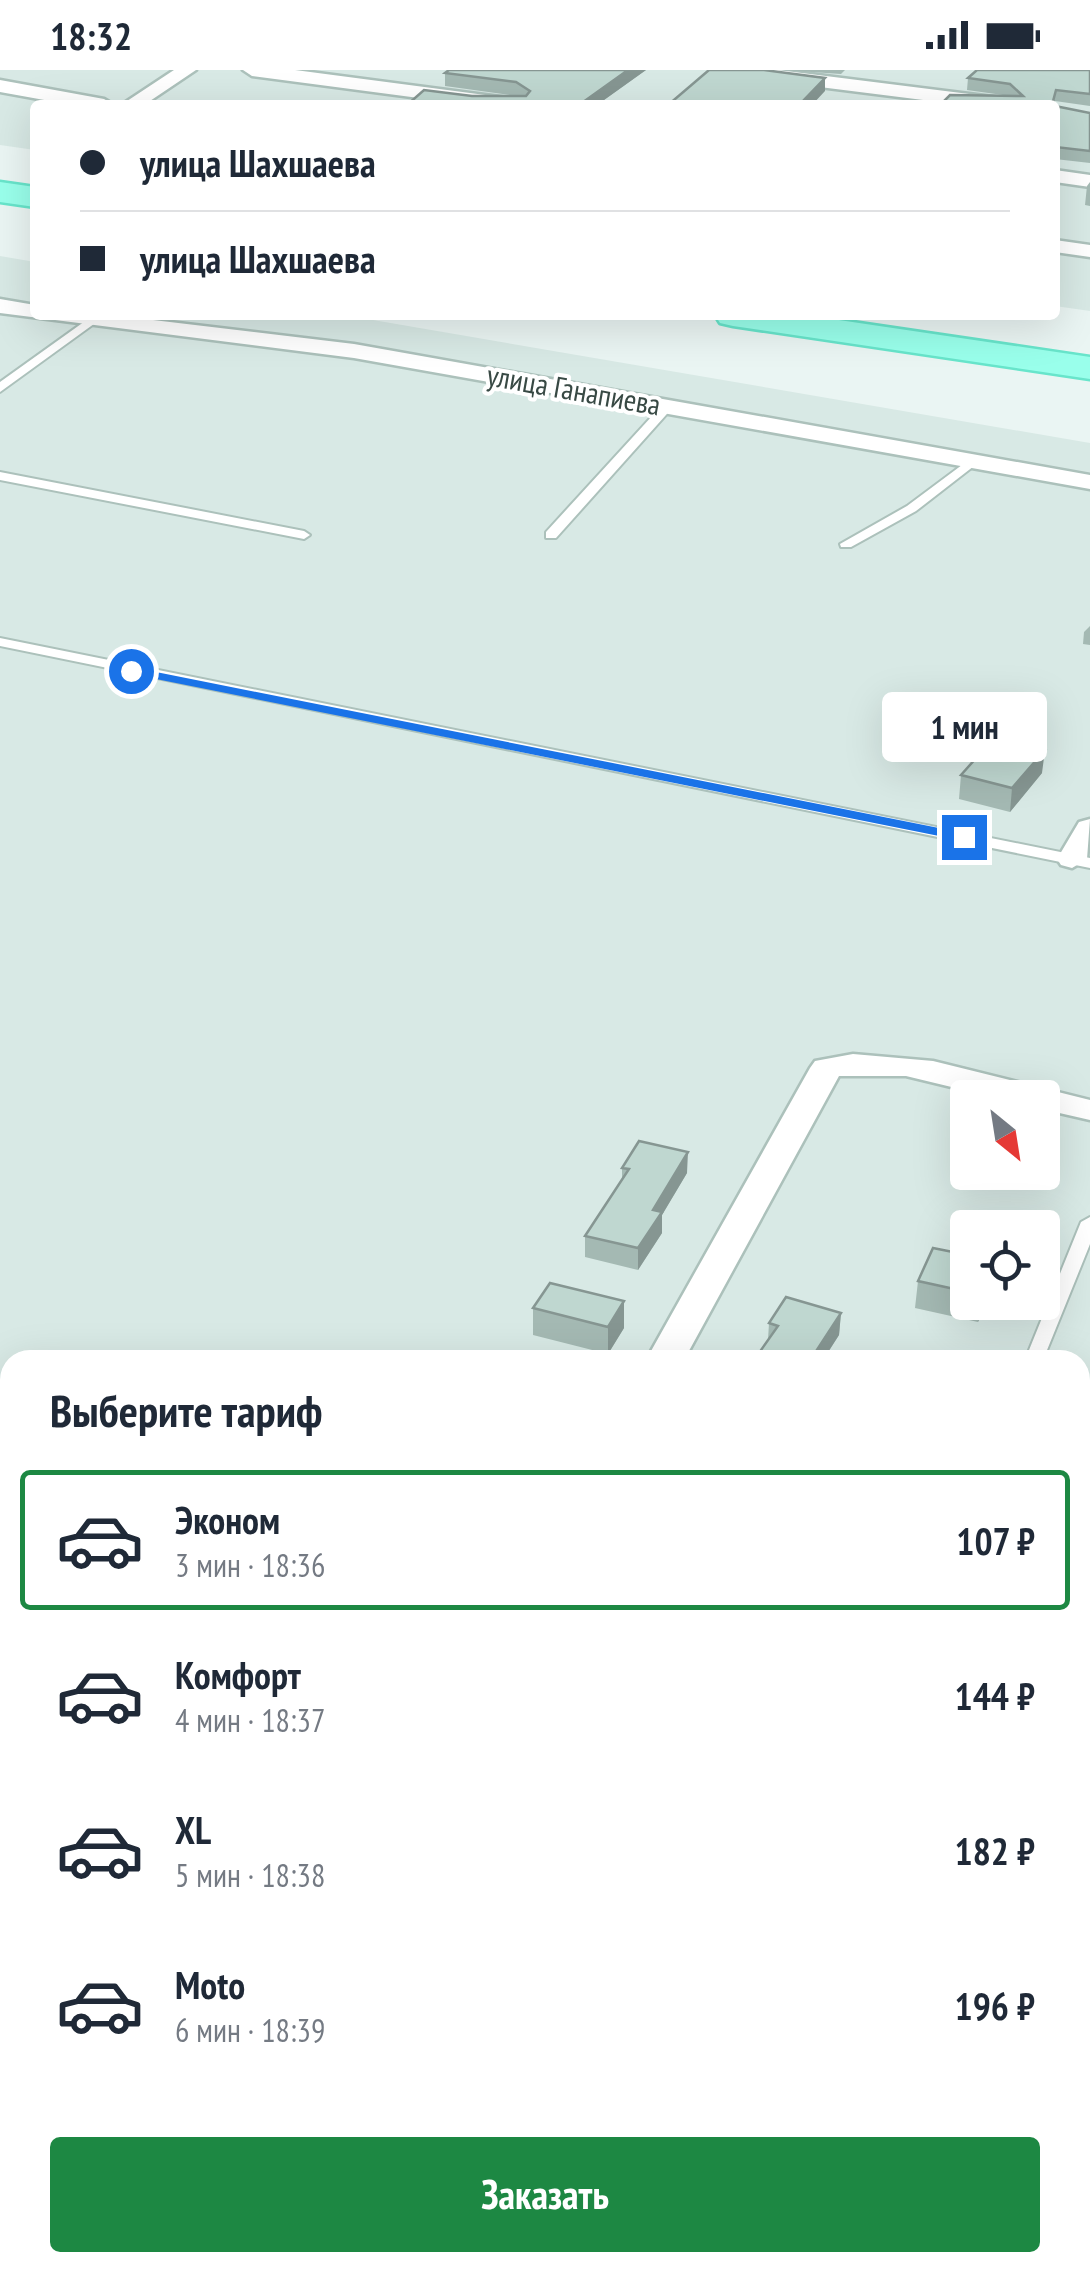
<!DOCTYPE html>
<html lang="ru">
<meta charset="utf-8">
<style>
body{margin:0;font-family:"PT Sans Narrow",sans-serif;background:#f2f2f3;color:#1f2937;height:100vh;display:flex;flex-direction:column;font-size:38px;white-space:nowrap}
*{box-sizing:border-box;margin:0}
p{font-size:32px;color:#747a83}
.icon{flex:none;width:55px;height:55px;fill:none;stroke:currentColor;stroke-width:2;stroke-linecap:round;stroke-linejoin:round}
.map{position:relative;flex:1;overflow:hidden}
.side{position:absolute;left:0px;top:1280px;width:1090px;height:922px;display:flex;flex-direction:column;background:#fff;border-radius:30px 30px 0 0;box-shadow:0 10px 40px #0002}
.side>*{flex:none}
.guide{position:absolute;left:30px;top:30px;width:1030px;height:220px;border-radius:10px;box-shadow:0 10px 40px #0002;display:grid;align-content:center;height:220px;padding:0 50px;background:#fff}
.needle{width:65px;rotate:150deg}
.tools{position:absolute;left:950px;top:1010px;display:grid;gap:20px}
.tools a{display:grid;place-items:center;width:110px;height:110px;border-radius:10px;background:#fff;box-shadow:0 10px 40px #0002;font-size:50px}
.end{position:absolute;width:45px;height:45px;margin:-22px;border:12px solid #1a73e8;background:#fff;box-shadow:0 0 0 5px #fff}
.from{border-radius:50%}
.bubble{position:absolute;height:70px;border-radius:10px;background:#fff;box-shadow:0 10px 40px #0002;font-size:32px;font-weight:600;line-height:70px;text-align:center}
.guide b{display:flex;align-items:center;gap:35px;height:95px;font-size:38px}
.guide b+b{border-top:2px solid #e0e1e3}
.guide i{width:25px;height:25px;background:#1f2937}
ul{padding:0;list-style:none}
li{display:flex;align-items:center;gap:30px;height:140px;margin:0 20px 15px;padding:0 30px;border:5px solid transparent;border-radius:10px}
li div{flex:1}
li b{display:block;font-size:38px}
li em{font-style:normal;font-weight:600}
li.current{border-color:#1d8843}
li>.icon{width:90px;height:90px;stroke-width:1.5}
h2{padding:0 50px;font-size:45px;line-height:120px}
.primary-button{display:flex;gap:20px;margin-top:auto;padding:20px 50px}
.primary-button a{flex:1;height:115px;border-radius:10px;background:#1d8843;color:#fff;font-size:40px;font-weight:600;line-height:115px;text-align:center}
.status{display:flex;justify-content:space-between;align-items:center;height:70px;padding:0 50px;background:#fff;direction:ltr}
.status svg{height:28px;fill:currentColor}
.map>svg:first-child{display:block}
.residential{fill:#d8e9e5;fill-rule:evenodd}
.lines{fill:none;stroke-linecap:round;stroke-linejoin:round}
.lane-casing{stroke:#acc1bb;stroke-width:4}
.street-casing{stroke:#acc1bb;stroke-width:5}
.primary-casing{stroke:#68e5cb;stroke-width:5}
.lane{fill:#fff;fill-rule:evenodd}
.street{fill:#fff;fill-rule:evenodd}
.primary{fill:#99ffeb;fill-rule:evenodd}
.wall{fill:#a4b9b3}
.shaded-wall{fill:#869692}
.building{fill:#bfd7d0;stroke:#869692;stroke-width:2.5}
.route{fill:#1a73e8}
.labels{text-anchor:middle;dominant-baseline:central;stroke-width:8;stroke-linejoin:round;paint-order:stroke}
.far-street-label{font-size:30px;fill:#384944;stroke:#fff}
</style>
<div class="status"><b>18:32</b><svg viewBox="0 0 49 12"><path d="M0 12V9h3v3zM5 12V6h3v6zM10 12V3h3v9zM15 12V0h3v12zM26 1h20v11H26zM47 4h2v5h-2z"/></svg></div>
<div class="map">
<svg width="1090" height="2201" viewBox="0 0 1090 2201">
<rect width="100%" height="100%" fill="#eaf5f3"/>
<path class="residential" d="M0 0H1090V241L1055 236V35H35V80L0 75Z
M0 186 35 192V245H344L1090 373V2201H0ZM968 1028H1042V1102H968ZM968 1158H1042V1232H968ZM10 1290H1080V2192H10Z"/>
<g class="lines">
<g class="lane-casing">
<path id="lane" d="M88 249 98 251 0 322V312Z
M664 333 674 336 556 468H546V462Z
M970 389 976 393 974 396 916 441 851 477H841L840 474 907 436Z
M0 402 304 461 310 465 304 469 0 410Z
M0 568 1090 788V798L0 576Z
M1090 1147V1174L1043 1290H1025L1081 1152Z
M794 2192H820L816 2201H790Z"/>
</g>
<g class="street-casing">
<path id="street" d="M174 0H196L144 35H121Z
M243 0H295L516 29 526 35H472L252 6Z
M724 0H778L1009 29 1019 35H963L733 6Z
M0 10 104 29 114 35H72L0 22Z
M1055 100 1090 105V117L1055 112Z
M1055 170 1090 175V187L1055 182Z
M0 229 35 235V245H111L354 274 1090 405V419L354 288 0 243Z
M1090 749 1087 789 1072 798 1061 795 1057 789 1079 752Z
M853 984 933 991 1090 1030V1050L1042 1039V1028H997L906 1006H839L684 1290H646L810 998 815 991Z
M1090 1902V1965L1080 1968V1905Z
M198 2192H249L246 2201H194Z
M969 2192H1020L1019 2201H967Z"/>
</g>
<g class="primary-casing">
<path id="primary" d="M0 112 35 117V137L0 132Z
M715 245H805L1090 287V309L733 256 720 253Z"/>
</g>
<use href="#lane" class="lane"/>
<use href="#street" class="street"/>
<use href="#primary" class="primary"/>
</g>
<path class="wall" d="M449 0H646L597 35 472 26H517L445 16V3Z
M782 0H845L841 4Z
M1090 0V36L1055 31 1054 35H943V32L1010 26 967 20 968 8Z
M1055 36 1090 43V93L1055 89Z
M1090 112V136L1085 135 1087 116Z
M1090 556V575L1083 574 1084 562Z
M1042 703 1010 742 959 729 961 705Z
M622 1098 687 1103 662 1145V1163L638 1200 585 1187V1166L622 1110Z
M968 1185V1232H986L978 1252 915 1238 918 1211Z
M624 1231V1258L608 1284 533 1265V1238Z
M841 1243 839 1265 823 1290H754L768 1270 769 1253Z
M1080 1443 1090 1445V1623L1080 1620Z"/>
<path class="shaded-wall" d="M628 0H646L597 35H579Z
M825 8V21L812 35H799Z
M1045 680 1042 703 1010 742 1012 718Z
M688 1082 687 1103 662 1145V1163L638 1200V1178L653 1140Z
M624 1231V1258L608 1284V1257Z
M980 1232H986L978 1252Z
M841 1243 839 1265 823 1290H813V1286Z
M591 2192H612L607 2201H586Z"/>
<path class="building" d="M449 0H628L579 35H407L424 20 472 26H526L530 21 516 12 445 3Z
M709 0H764L825 8 799 35 723 34 721 35H668Z
M977 0H1090V24L1056 20 1052 35H967L943 32 950 25 1023 26 1010 14 968 8Z
M1055 36 1090 43V81L1055 77Z
M994 668 1045 680 1012 718 961 705Z
M639 1071 688 1082 653 1140 662 1142 638 1178 585 1166 629 1099 622 1098Z
M933 1178 968 1185V1222L918 1211Z
M550 1213 624 1231 608 1257 533 1238Z
M786 1227 841 1243 813 1286 821 1288 819 1290H754L778 1256 769 1253Z
M1080 1443 1090 1445V1594L1080 1591Z
M500 2192H591L586 2201H495Z"/>
<path class="route" d="M131 597 964 763 971 767 964 771 126 603Z"/>
<g class="labels">
<g class="far-street-label">
<text transform="translate(574 319) rotate(10)">улица Ганапиева</text>
</g>
</g>
</svg>
<div class="tools">
<a><svg class="needle" viewBox="-14 -14 28 28"><path d="M0-13l5 13h-10z" fill="#e53935"/><path d="M0 13l5-13h-10z" fill="#747a83"/></svg></a>
<a><svg class="icon" aria-label="locate" viewBox="0 0 24 24"><circle cx="12" cy="12" r="6"/><path d="M12 2v4M12 18v4M2 12h4M18 12h4"/></svg></a>
</div>
<i class="end from" style="left:131px;top:601px"></i>
<i class="end" style="left:964px;top:767px"></i>
<div class="bubble" style="left:882px;top:622px;width:165px">1 мин</div>
<div class="guide">
<b><i class="from"></i>улица Шахшаева</b>
<b><i></i>улица Шахшаева</b>
</div>
<section class="side">
<h2>Выберите тариф</h2>
<ul>
<li class="current"><svg class="icon" aria-label="car" viewBox="0 0 24 24"><path d="M5 17H2v-5l4-1 3-4h7l3 4 3 1v5h-3M9 17h6M6 11h13"/><circle cx="7" cy="17" r="2"/><circle cx="17" cy="17" r="2"/></svg><div><b>Эконом</b><p>3 мин · 18:36</p></div><em>107 ₽</em></li>
<li><svg class="icon" aria-label="car" viewBox="0 0 24 24"><path d="M5 17H2v-5l4-1 3-4h7l3 4 3 1v5h-3M9 17h6M6 11h13"/><circle cx="7" cy="17" r="2"/><circle cx="17" cy="17" r="2"/></svg><div><b>Комфорт</b><p>4 мин · 18:37</p></div><em>144 ₽</em></li>
<li><svg class="icon" aria-label="car" viewBox="0 0 24 24"><path d="M5 17H2v-5l4-1 3-4h7l3 4 3 1v5h-3M9 17h6M6 11h13"/><circle cx="7" cy="17" r="2"/><circle cx="17" cy="17" r="2"/></svg><div><b>XL</b><p>5 мин · 18:38</p></div><em>182 ₽</em></li>
<li><svg class="icon" aria-label="car" viewBox="0 0 24 24"><path d="M5 17H2v-5l4-1 3-4h7l3 4 3 1v5h-3M9 17h6M6 11h13"/><circle cx="7" cy="17" r="2"/><circle cx="17" cy="17" r="2"/></svg><div><b>Moto</b><p>6 мин · 18:39</p></div><em>196 ₽</em></li>
</ul>
<div class="primary-button"><a>Заказать</a></div>
</section>
</div>
